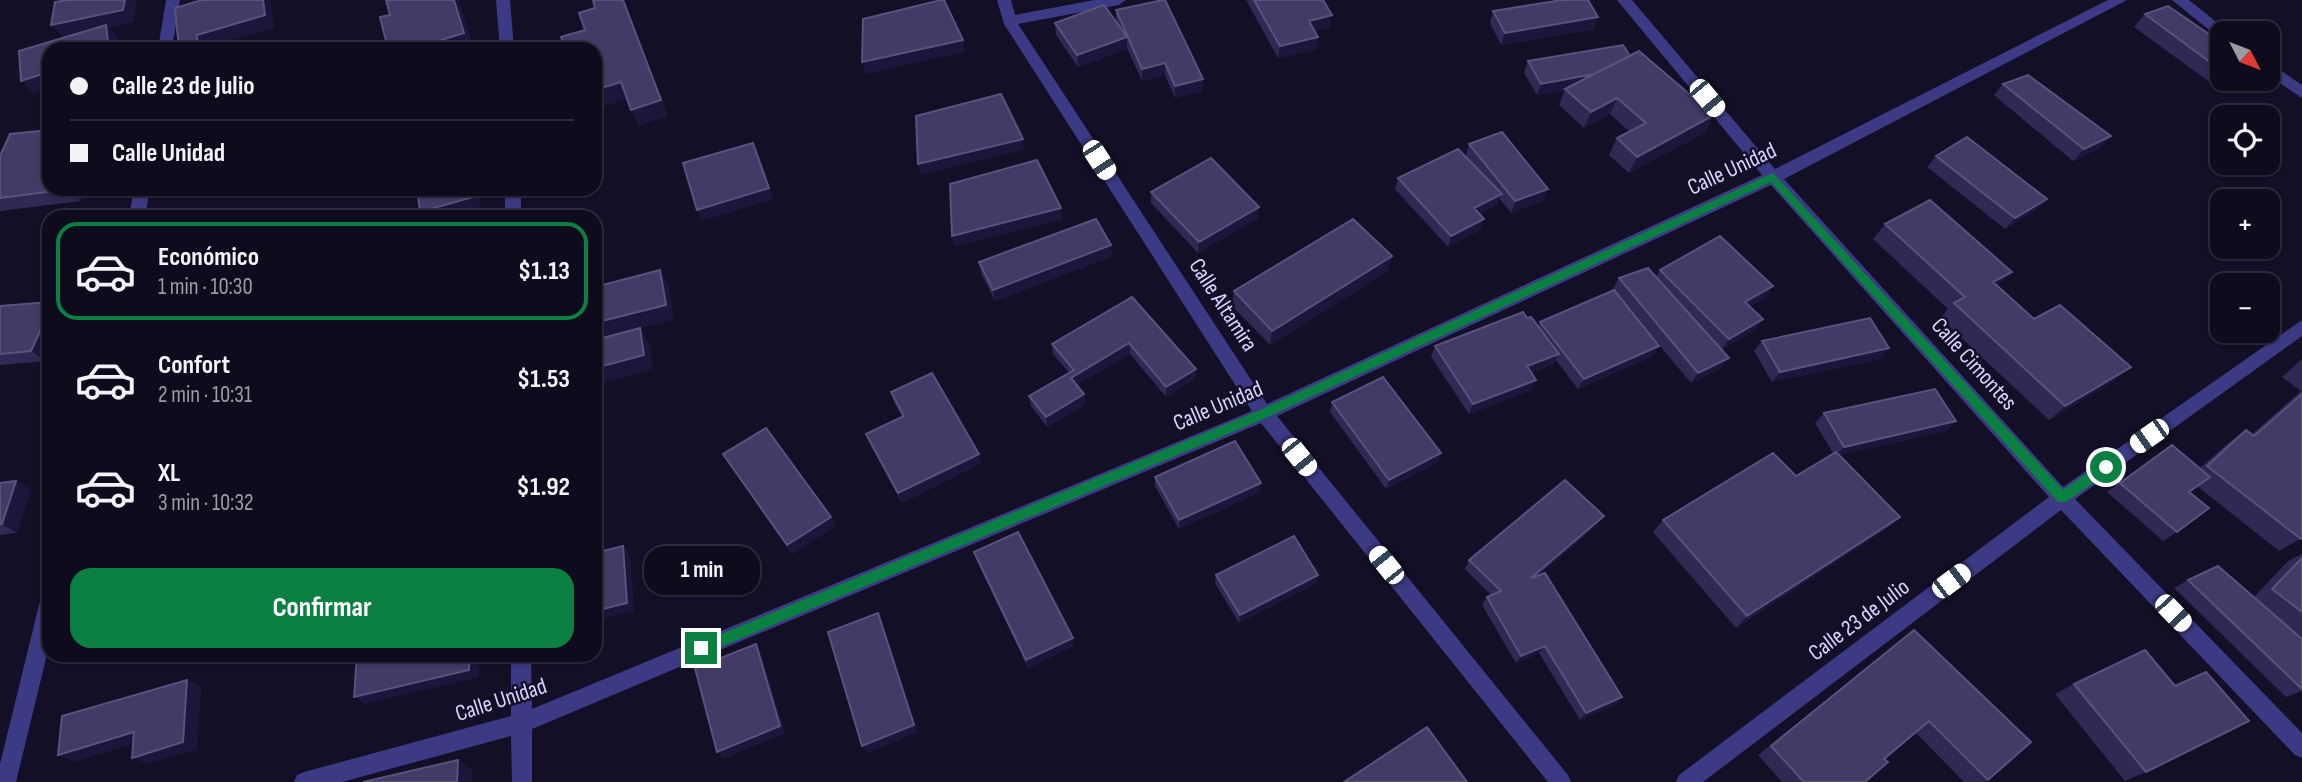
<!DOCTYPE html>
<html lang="es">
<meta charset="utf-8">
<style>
body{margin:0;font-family:"Sofia Sans Condensed",sans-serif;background:#171425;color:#f1f3f6;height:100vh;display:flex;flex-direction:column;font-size:26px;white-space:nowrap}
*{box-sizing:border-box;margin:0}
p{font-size:23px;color:#9b9ba3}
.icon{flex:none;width:38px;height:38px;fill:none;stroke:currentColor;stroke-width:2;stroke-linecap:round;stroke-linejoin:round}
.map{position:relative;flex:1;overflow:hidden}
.sheet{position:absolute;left:42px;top:210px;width:560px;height:452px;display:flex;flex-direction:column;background:#0e0b1c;border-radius:21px;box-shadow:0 2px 5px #0004,0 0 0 2px #2e2b3b}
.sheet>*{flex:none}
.top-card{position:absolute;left:42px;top:42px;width:560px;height:154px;border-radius:21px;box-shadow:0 2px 5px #0004,0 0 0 2px #2e2b3b;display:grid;align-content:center;height:154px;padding:0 28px;background:#0e0b1c}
.needle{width:46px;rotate:132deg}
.controls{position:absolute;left:2210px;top:21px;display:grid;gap:14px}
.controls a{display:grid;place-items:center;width:70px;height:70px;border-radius:14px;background:#0e0b1c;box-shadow:0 2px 5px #0004,0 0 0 2px #2e2b3b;font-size:35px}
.end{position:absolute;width:32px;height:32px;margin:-16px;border:9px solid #0b8043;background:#fff;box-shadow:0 0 0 4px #fff}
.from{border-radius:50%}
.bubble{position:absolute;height:49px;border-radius:21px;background:#0e0b1c;box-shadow:0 2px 5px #0004,0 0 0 2px #2e2b3b;font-size:23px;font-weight:700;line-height:49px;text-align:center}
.car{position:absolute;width:21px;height:42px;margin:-21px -10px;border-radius:9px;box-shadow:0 0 5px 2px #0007;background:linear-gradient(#fff 24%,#345 0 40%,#fff 0 76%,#345 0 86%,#fff 0)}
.top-card b{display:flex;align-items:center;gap:24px;height:66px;font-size:26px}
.top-card b+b{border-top:2px solid #2e2b3b}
.top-card i{width:18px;height:18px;background:#f1f3f6}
ul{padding:12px 0 0;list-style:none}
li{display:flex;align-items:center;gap:21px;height:98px;margin:0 14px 10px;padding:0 14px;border:4px solid transparent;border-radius:21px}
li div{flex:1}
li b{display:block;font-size:26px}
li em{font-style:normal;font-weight:700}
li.on{border-color:#0b8043}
li>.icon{width:63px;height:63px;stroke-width:1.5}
.primary-button{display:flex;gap:14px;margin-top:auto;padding:14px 28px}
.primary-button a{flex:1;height:80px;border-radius:21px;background:#0b8043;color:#fff;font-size:28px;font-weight:700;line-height:80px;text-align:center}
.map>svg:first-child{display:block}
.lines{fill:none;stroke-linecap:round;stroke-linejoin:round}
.minor{fill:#3d3a85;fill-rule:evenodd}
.tertiary{fill:#3d3a85;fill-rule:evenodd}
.wall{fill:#312854}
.shaded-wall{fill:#1d163a}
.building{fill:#433a66;stroke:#5a527e;stroke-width:2}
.route{fill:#0b8043}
.labels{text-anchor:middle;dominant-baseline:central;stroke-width:5;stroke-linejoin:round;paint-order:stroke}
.street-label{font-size:23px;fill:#d9d4ff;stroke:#130f26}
</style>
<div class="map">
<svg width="2302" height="782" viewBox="0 0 2302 782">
<rect width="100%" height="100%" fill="#130f26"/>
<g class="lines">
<path class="minor" d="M166 0H180L172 49H158Z
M496 0H510L514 49H500Z
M997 0H1011L1015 15 1094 0H1126L1119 5 1018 24 1267 404 1762 175 1617 0H1632L1775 169 2108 0H2127L1784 179 2063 487 2302 320V336L2075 499 2302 733V758L2295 755 2061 510 1703 782H1676L1679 775 2049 497 1771 185 1277 416 1568 775 1571 782H1548L1261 423 532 729V782H512L511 736 342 782H294L297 775 304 772 511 716V654H531L532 709 1252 411 1004 24Z
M134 189H150L145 217H129Z
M505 189H521V217H505Z
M49 596V646L16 782H0V764L39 605 42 599Z"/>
<path class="tertiary" d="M2172 0H2189L2230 33H2222V38L2218 37Z
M2268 62 2302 85V98L2268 75Z"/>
</g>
<path class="wall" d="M1246 0H1323L1330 27 1315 31 1318 37 1317 49 1278 58Z
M1116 10 1203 79 1202 91 1175 98 1165 75 1142 81 1127 48V49L1078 67 1056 35 1055 23 1116 22Z
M1493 11 1594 29 1501 45 1490 23Z
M2145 14 2222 43V79H2232L2215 86 2134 27Z
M1630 56 1706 132 1629 173 1609 155 1617 138 1630 132 1610 114 1584 128 1559 105 1564 91 1537 95 1524 73 1528 61Z
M2003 84 2100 148 2073 161 1994 95Z
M1469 144 1544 200 1511 213 1500 199 1497 205 1480 214V230L1448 247 1395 189 1398 178 1466 156Z
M0 156 86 189 81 201 0 211Z
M1936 156 2047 199 2036 210 2005 229 1927 167Z
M1151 192 1258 218 1198 253 1151 203Z
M1885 224 1998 287 2034 319 2114 381 2049 420 1940 318 1948 309 1873 239Z
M1112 256 995 301 981 273 979 262Z
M1392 256 1388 271 1270 345 1232 306 1234 291Z
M1660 270 1766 297 1750 306 1763 319 1755 330 1722 349 1709 336 1721 368 1691 383 1629 309 1653 356 1578 389 1556 360 1553 364 1531 373V390L1469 414 1431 357 1435 346 1527 318 1538 326 1540 322 1614 290 1613 289 1619 278 1656 277Z
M1132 297 1196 369 1195 379 1166 397 1130 354 1077 385 1084 394 1085 404 1047 427 1031 406 1029 396 1069 373 1053 354 1052 344Z
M0 306 46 361 0 365Z
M1762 341 1889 348 1880 359 1772 382 1754 351Z
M2302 359V538L2279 551 2197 486 2189 492 2177 532 2163 541 2107 492 2172 445 2200 468 2227 444 2246 430 2252 434 2301 391 2282 377Z
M891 392 981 463 902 503 870 444 866 434 902 417 894 402Z
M1332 402 1441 453 1437 463 1386 489 1330 412Z
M1824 413 1956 421 1946 431 1839 455 1900 517 1886 529 1736 628 1653 532 1663 520 1796 476 1833 453 1815 423Z
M723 454 831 517 835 526 792 554Z
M1155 477 1260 492 1179 529 1155 486Z
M16 481 31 490 17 533 0 535V483Z
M1597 525 1539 575 1622 697 1616 704 1580 720 1539 653 1516 663 1482 605 1487 597 1491 595 1465 569 1469 560Z
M974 552 1074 646 1028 668 977 561Z
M2302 554V691L2286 697 2174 588 2188 580 2254 597 2288 561Z
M1216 575H1318L1316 583 1239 623 1215 583Z
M1914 630 1988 780 1984 782H1964L1916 733 1884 759 1865 782H1782L1758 755 1899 641Z
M2074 684 2175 686 2146 772 2125 781 2055 694Z"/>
<path class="shaded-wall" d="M125 0H137L134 22 109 28 117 37 118 49H109L63 37 51 25Z
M263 0H270L275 28 207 47V49H198L197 35Z
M454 0H459L474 49H412Z
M623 0H624L668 116 639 126 631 110Z
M1332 15 1330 27 1308 33 1309 21Z
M1598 17 1594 29 1501 45 1505 33Z
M1127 37V49L1078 67 1077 55Z
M1318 37 1317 49 1278 58 1280 46Z
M963 40 965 52 865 74 862 62Z
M1165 63V75L1142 81V69Z
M49 72V88L33 93 21 81Z
M1605 72 1565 89 1564 91 1537 95 1541 84Z
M1203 79 1202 91 1175 98V86Z
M2223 79H2232L2215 86Z
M621 82 629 98 595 109V90Z
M1617 98 1610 114 1584 128 1591 112Z
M1714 115 1706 132 1629 173 1637 157Z
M2111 136 2100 148 2073 161 2084 149Z
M1023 139 1024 150 920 175 918 164Z
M753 143 773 199 702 221 697 210Z
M69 189H86L81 201Z
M472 189H479L481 208 450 217H424L420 212Z
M1548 189 1544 200 1511 213 1515 201Z
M1502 194 1497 205 1470 220 1474 208Z
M2047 199 2036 210 2005 229 2015 218Z
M1259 207 1258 218 1198 253 1199 242Z
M1061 208 1062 220 954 247 952 236Z
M1484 219 1480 230 1448 247 1451 236Z
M1111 245 1112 256 995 301 993 290Z
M1392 256 1388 271 1270 345 1272 331Z
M660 270 669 286 674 320 640 328 649 343 653 369 595 385 598 322Z
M2012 272 1997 287 1993 282Z
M1773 286 1766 297 1738 313 1745 302Z
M49 312V354L46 361 31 351Z
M1763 319 1755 330 1722 349 1729 339Z
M1129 343 1130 354 1072 388 1071 378Z
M1659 346 1653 356 1578 389 1584 379Z
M1889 348 1880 359 1772 382 1780 372Z
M1559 354 1553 364 1522 376 1527 366Z
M1729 358 1721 368 1691 383 1698 373Z
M2131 367 2114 381 2049 420 2065 406Z
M1196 369 1195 379 1166 397V387Z
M1536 380 1531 390 1469 414 1473 404Z
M1084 394 1085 404 1047 427 1046 417Z
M1956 421 1946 431 1835 456 1844 447Z
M1441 453 1437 463 1386 489 1389 480Z
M979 454 981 463 902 503 898 493Z
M16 481 31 490 17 533 2 524Z
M1261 483 1260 492 1179 529V520Z
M1604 516 1597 525 1526 587 1531 578Z
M831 517 835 526 792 554 787 545Z
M1900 517 1886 529 1736 628 1747 616Z
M623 546 630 555 634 611 595 621V611Z
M1318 575 1316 583 1239 623 1240 615Z
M878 613 882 621 918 732 867 753 862 746Z
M1073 638 1074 646 1028 668 1026 660Z
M756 644 761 652 785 733 724 759 717 752Z
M1545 646 1539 653 1516 663 1521 656Z
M470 654H480L479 677 365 704 354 697Z
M187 680 201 687 197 749 148 764 132 758Z
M1622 697 1616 704 1580 720 1586 713Z
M134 732 149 739 74 762 58 755Z
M458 760 472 769V782H457Z"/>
<path class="building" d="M67 0H125L123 10 51 25 55 2Z
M202 0H263L265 15 197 35 198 49H179L175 8Z
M386 0H454L464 33 412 49H388L380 17 390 15Z
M593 0H623L661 100 631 110 621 82 595 90V49H565L561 37 585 30 579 13 595 8Z
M941 0H944L963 40 862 62 863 19Z
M1163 0H1165L1203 79 1175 86 1165 63 1142 69 1116 10Z
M1254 0H1323L1332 15 1309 21 1318 37 1280 46Z
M1562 0H1588L1598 17 1505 33 1493 11Z
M1104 5 1127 37 1077 55 1055 23Z
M2168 6 2222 43V71L2145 14Z
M106 25 109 49H49V72L21 81 19 51Z
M1623 45 1630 56 1594 74 1541 84 1528 61Z
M1639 51 1714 115 1637 157 1617 138 1646 123 1617 98 1591 112 1565 89Z
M2028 75 2111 136 2084 149 2003 84Z
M1001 94 1023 139 918 164 916 116Z
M49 130V189H69L0 198V156L10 134Z
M1502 132 1548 189 1515 201 1469 144Z
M1967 137 2047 199 2015 218 1936 156Z
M753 143 769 188 697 210 683 163Z
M1458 149 1502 194 1474 208 1484 219 1451 236 1398 178Z
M1211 158 1259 207 1199 242 1151 192Z
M1037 160 1061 208 952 236 950 184Z
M417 189H472L473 197 420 212Z
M1930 200 2012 272 1993 282 2034 319 2060 305 2131 367 2065 406 1954 303 1965 297 1885 224Z
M1096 219 1111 245 993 290 979 262Z
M1353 219 1392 256 1272 331 1234 291Z
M1720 236 1773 286 1745 302 1763 319 1729 339 1660 270Z
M1648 268 1729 358 1698 373 1619 278Z
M660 270 666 305 598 322 599 339 640 328 644 355 595 368V287Z
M1614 290 1659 346 1584 379 1540 322Z
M1132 297 1196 369 1166 387 1129 343 1071 378 1084 394 1046 417 1029 396 1074 370 1052 344Z
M49 302V312L31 351 0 354V306Z
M1523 312 1527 318 1531 317 1559 354 1527 366 1536 380 1473 404 1435 346Z
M1870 318 1889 348 1780 372 1762 341Z
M932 373 979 454 898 493 866 434 904 416 891 392Z
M1383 377 1441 453 1389 480 1332 402Z
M1935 389 1956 421 1844 447 1824 413Z
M2302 394V538L2301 539 2207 466 2246 430 2254 436Z
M766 428 831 517 787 545 723 454Z
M1235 441 1261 483 1179 520 1155 477Z
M2172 445 2210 477 2189 492 2209 508 2177 532 2120 483Z
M1836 452 1900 517 1747 616 1663 520 1773 453 1796 476Z
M1565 480 1604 516 1531 578 1545 573 1622 697 1586 713 1545 646 1521 656 1487 597 1501 591 1469 560Z
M16 481 2 524H0V483Z
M1018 532 1073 638 1026 660 974 552Z
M1294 536 1318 575 1240 615 1216 575Z
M623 546 627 603 595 611V553Z
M2302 558V612L2272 589Z
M2218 566 2302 639V689L2188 580Z
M878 613 914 725 862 746 828 632Z
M1914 630 2031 742 1988 780 1929 721 1884 759 1888 762 1865 782H1804L1771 746Z
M756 644 780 726 717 752 695 668Z
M2145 650 2175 686 2206 672 2249 721 2146 772 2074 684Z
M357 654H470L469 670 354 697Z
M187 680 183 742 132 758 134 732 58 755 62 716Z
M1427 727 1467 782H1344Z
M458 760 457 782H363Z"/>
<path class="route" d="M1773 173 2063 490 2101 463H2110V471L2066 502H2058L1771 182 1268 417 706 653H697V644L1260 410Z"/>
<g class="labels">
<g class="street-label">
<text transform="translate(1732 169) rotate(-25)">Calle Unidad</text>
<text transform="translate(1223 305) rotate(57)">Calle Altamira</text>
<text transform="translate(1974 364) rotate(48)">Calle Cimontes</text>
<text transform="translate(1218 406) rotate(-23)">Calle Unidad</text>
<text transform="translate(1859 620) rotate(-37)">Calle 23 de Julio</text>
<text transform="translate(501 700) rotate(-18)">Calle Unidad</text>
</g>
</g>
</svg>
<div class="controls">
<a><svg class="needle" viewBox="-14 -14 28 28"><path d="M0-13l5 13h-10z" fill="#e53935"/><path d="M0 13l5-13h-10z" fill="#9b9ba3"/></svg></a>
<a><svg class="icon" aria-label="locate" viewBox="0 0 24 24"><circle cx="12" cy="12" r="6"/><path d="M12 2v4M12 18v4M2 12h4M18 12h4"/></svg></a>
<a>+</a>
<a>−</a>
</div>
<i class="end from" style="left:2106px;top:467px"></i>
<i class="end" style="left:701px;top:648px"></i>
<div class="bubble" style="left:644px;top:546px;width:116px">1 min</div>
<i class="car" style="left:1707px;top:98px;rotate:140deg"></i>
<i class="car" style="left:1099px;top:160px;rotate:147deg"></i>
<i class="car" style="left:2149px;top:436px;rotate:235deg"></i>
<i class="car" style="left:1299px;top:457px;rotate:141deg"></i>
<i class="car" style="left:1386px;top:565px;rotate:321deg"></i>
<i class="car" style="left:1951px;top:581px;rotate:53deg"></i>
<i class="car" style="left:2173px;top:613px;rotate:136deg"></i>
<div class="top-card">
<b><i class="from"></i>Calle 23 de Julio</b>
<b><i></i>Calle Unidad</b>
</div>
<section class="sheet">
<ul>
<li class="on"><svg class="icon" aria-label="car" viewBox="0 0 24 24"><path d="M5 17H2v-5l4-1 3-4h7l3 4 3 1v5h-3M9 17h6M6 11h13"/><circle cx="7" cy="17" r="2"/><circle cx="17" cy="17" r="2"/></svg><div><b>Económico</b><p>1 min · 10:30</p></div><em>$1.13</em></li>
<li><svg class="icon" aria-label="car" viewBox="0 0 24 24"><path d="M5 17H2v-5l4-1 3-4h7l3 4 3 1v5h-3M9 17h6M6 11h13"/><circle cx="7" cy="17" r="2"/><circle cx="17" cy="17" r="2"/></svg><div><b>Confort</b><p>2 min · 10:31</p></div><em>$1.53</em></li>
<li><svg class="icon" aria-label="car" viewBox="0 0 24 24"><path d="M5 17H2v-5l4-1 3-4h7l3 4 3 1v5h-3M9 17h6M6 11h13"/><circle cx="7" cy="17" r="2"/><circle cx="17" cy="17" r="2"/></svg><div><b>XL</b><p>3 min · 10:32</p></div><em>$1.92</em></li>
</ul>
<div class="primary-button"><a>Confirmar</a></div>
</section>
</div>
